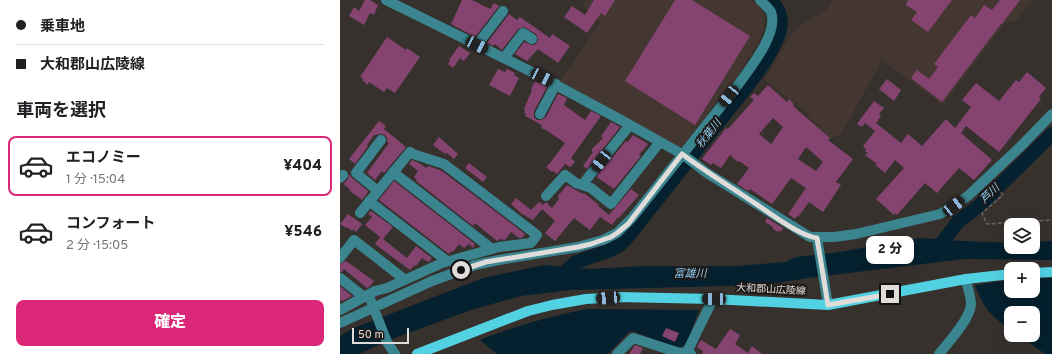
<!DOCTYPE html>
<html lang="ja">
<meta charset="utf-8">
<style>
body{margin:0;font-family:Overpass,"Noto Sans JP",sans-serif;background:#f6f6f6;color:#202124;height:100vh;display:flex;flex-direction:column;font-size:15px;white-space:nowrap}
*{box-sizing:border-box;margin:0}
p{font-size:13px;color:#757577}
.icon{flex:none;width:22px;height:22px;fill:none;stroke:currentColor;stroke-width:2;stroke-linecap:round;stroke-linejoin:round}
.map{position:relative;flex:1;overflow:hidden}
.panel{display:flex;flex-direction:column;background:#fff;width:340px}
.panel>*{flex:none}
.banner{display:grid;align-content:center;height:88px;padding:0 16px;background:#fff}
.controls{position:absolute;left:664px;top:218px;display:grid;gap:8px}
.controls a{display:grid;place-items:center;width:36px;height:36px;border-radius:8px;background:#fff;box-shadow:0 4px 16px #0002;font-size:20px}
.scale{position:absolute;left:12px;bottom:10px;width:57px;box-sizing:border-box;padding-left:4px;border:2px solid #e0dcda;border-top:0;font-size:11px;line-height:14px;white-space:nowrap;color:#e0dcda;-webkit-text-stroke:3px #1c1918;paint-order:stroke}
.end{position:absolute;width:18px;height:18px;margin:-9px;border:5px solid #e0dcda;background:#111;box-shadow:0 0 0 2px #111}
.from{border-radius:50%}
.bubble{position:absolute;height:28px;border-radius:8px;background:#fff;box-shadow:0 4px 16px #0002;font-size:13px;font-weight:800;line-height:28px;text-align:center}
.car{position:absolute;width:12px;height:24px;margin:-12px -6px;border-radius:5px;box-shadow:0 0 3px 1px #0007;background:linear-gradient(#222 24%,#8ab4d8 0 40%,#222 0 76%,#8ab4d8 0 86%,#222 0)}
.banner b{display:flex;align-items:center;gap:14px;height:38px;font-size:15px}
.banner b+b{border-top:1px solid #e0e0e0}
.banner i{width:10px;height:10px;background:#202124}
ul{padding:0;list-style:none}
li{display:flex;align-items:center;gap:12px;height:60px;margin:0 8px 6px;padding:0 8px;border:2px solid transparent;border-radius:8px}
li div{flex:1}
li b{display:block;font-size:15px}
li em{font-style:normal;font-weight:800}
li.current{border-color:#db2777}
li>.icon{width:36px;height:36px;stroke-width:1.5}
h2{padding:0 16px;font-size:18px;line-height:48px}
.primary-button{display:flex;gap:8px;margin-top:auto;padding:8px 16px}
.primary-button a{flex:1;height:46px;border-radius:8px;background:#db2777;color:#fff;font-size:16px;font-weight:800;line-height:46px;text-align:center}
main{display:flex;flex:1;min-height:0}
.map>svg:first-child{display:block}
.built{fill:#443732}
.water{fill:#05202e}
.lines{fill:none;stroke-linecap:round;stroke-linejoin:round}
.river{stroke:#05202e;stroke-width:14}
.building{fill:#854370;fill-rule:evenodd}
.path{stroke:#6c6764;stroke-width:1.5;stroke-dasharray:4 2;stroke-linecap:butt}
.minor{stroke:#3a858f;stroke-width:10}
.major{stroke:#51d1e2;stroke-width:10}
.route{stroke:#e0dcda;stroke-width:5}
.labels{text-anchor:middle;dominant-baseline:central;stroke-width:4;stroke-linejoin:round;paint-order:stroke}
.street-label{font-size:10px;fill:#e0dcda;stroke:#1c1918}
.water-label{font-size:11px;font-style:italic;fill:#8eccf1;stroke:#1c1918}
</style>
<main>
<section class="panel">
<div class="banner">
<b><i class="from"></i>乗車地</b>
<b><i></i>大和郡山広陵線</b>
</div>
<h2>車両を選択</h2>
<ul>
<li class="current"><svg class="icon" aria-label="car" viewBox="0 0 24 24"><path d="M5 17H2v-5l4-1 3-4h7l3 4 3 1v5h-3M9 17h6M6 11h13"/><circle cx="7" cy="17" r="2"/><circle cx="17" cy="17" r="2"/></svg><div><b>エコノミー</b><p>1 分 · 15:04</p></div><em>¥404</em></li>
<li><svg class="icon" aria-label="car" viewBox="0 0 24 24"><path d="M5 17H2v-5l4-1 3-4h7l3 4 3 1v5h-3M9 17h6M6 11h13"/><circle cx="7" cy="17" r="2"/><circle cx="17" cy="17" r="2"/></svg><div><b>コンフォート</b><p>2 分 · 15:05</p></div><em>¥546</em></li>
</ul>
<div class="primary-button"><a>確定</a></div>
</section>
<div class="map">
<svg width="712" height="354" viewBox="0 0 712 354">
<rect width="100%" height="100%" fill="#37312e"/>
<path class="built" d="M246 0H412L419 6 424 13V28L417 45 397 76 340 149 220 81 260 22 242 5Z
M492 0H692L676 21 669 22 665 23 603 105 542 60 501 134 490 138 461 108 424 80 455 29 486 10Z"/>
<path class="water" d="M580 238 622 241 671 243V247H693V242L712 241V260L624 259 468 278 424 285 230 290 181 296 131 310 52 339 19 354H0V336L14 328 143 278 204 265 250 269 305 266H397L445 262 456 257 493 253Z
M693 278H712V354H705L679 335H693V313H671V330C649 314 645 310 635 285L671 280V291H693Z
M247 309 359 310 347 343 338 349 293 331 288 333 268 354H157L140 340C175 326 210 316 247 309Z"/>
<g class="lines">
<path class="river" d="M593 254 618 222 640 205 712 134
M226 277 227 270 236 262 271 250 280 245 286 239C318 199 350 158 382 118 399 96 434 56 440 29 443 18 438 7 430 0"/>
</g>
<path class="building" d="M25 0H30L38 5 34 15 30 13 24 25 9 16 14 7 19 11Z
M122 0H132L150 9 154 3 159 6 135 37 111 24Z
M254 0H275L265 16 261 13 247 33 224 17 232 6 245 15Z
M335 0H352L410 36 355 125 285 81Z
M568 0H612L588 32 571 20 577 12 566 5Z
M660 0H680L662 24H661L602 102 571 78 577 70 589 79 598 67 594 64 631 15 635 18 644 5 652 10Z
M169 14 177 20 180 17 210 38 212 34 230 46 218 63 198 49 187 61 175 54 184 42 192 45H195L198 40 196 34 184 27 178 29 162 50 155 44 153 46 147 43Z
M47 37 66 50 67 48 80 57 55 93 47 88 44 92 29 82 28 85 22 80 23 78 20 77Z
M119 46 130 53 124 61 120 58 113 68 108 64 110 61 109 60Z
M158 69 165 72 167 69 175 73 174 75 179 78 170 96 149 85Z
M687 72 706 88 699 97 701 99 659 152 626 126 621 133 652 160 634 180 619 168 597 193 585 183 557 215 555 213 554 215 536 199 564 168 555 160 545 173 535 165 537 164 525 155 528 153 525 151 526 149 523 146 535 131 525 123 522 127 517 124 534 101 544 108 539 114 541 116 536 123 561 143 568 134 582 146 606 119 615 128 631 107 622 100 636 83 659 101 676 80 679 82Z
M547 79 561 90 554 101 539 89Z
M195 81 207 87 194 111V117L197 120H201L206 117 218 94 227 98 224 105 245 120 251 111 261 116 231 158 235 162 230 167 225 164 217 174 213 171 212 172 206 167 210 163 225 143 206 130 201 128 202 125 185 116 186 114 184 113 185 110 184 109 192 90 191 89Z
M428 85 447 102 449 99 454 104 453 106 490 138 488 140 513 159 496 182 501 185 483 212 469 202 458 217 457 216 455 219 448 214 466 188 451 178 432 204 410 189 408 191 397 184 409 168 399 161 398 162 390 155 381 168 373 163 371 165 362 159 386 128 388 129 414 100 410 97 414 93 418 96ZM433 118 443 127 431 144 419 134ZM466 147 483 162 476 171 458 159Z
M39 121 46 126 44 129 66 147 44 173 42 171 35 180 27 173 49 143 47 142V138L45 135 41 134 34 135 27 145 28 146 15 164 9 159Z
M271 122 280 127 247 169 243 166 253 152 251 150 263 138 261 136Z
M293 135 308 144 299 155 301 156 274 189 258 178 257 176 286 141 288 142Z
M99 137 118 154 114 159 107 153 105 154 93 145Z
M72 160 79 163 86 168 88 166 102 171 185 234 182 238H179L171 232 165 240 160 239 157 241 135 223 133 226 76 181 77 180 74 177 78 171 69 164Z
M129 163 147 177 143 182 125 168Z
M9 174 12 178 28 191V192L22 200 9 190 10 189 3 184 8 179Z
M54 181 135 244 133 248 129 244 124 248 119 244 113 252 112 251 109 254 39 200Z
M227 185 243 194 244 193 259 205 258 206 269 215 291 189 299 195 279 218 278 217 272 225 260 217 250 230 234 218 215 241 205 233 215 221 202 209 193 220 182 214 171 204 176 198 191 210 199 202 203 205 206 202 212 208 219 199 218 196Z
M31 211 53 227 43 239 67 258 76 246 92 258 89 262H88L82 258 76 266 75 265 70 270 35 244 40 237 25 225 32 217 28 214Z
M8 214 22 224 16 232 13 229 12 231 7 227 6 228 0 224Z
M427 218 443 228 441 232 439 230 438 232 433 229V227L425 222Z
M6 261 34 281 30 286 27 288 4 269 2 272H0V264Z
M0 286 12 296 2 301 0 300Z
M326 328 339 333 335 342 322 336Z
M390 329 400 335 395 344 408 353 412 346 422 354H362L363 351 357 347 361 340 376 349Z
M295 345 303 348 300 354H289Z"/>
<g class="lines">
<path class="path" d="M653 183 663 195 642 213 647 224 712 220"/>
<path class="minor" d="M46 0 188 70 281 120 342 154 367 173 470 237H494L516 234 600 214 614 206 629 195 682 145 712 114
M137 45 163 11
M164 58 183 33 192 39
M200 114 216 84
M53 172 152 249
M0 178 3 175
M242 185 290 125
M38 191 16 173 41 140
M206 196 225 175 236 183 251 188 271 204 320 142
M29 201 107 261
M477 238 488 305
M0 258 14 240 64 279
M0 278 24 297
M31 301 47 342 55 354
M0 310 35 291 47 288 102 263 159 247 191 243 197 235 104 164 73 154 70 152 20 213
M0 323 92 281 135 265 159 260 238 247 263 240 277 233 292 218 398 85C410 68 439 33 431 12 429 8 423 3 420 0
M347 352 373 299
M277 354 293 338 340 353 347 352 351 354
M599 354C608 343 631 318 631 304 631 296 627 287 626 279"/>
<path class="major" d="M693 273 712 272
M77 354 188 311 212 305 246 299 279 297 373 299 488 305 626 279 671 274"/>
</g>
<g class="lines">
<path class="route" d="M121 270 146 262 238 247 251 244 271 237 277 233 288 224 342 154C366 172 391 187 416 204 431 214 460 236 477 238L488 305 550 294"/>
</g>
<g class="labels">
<g class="street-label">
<text transform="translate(431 290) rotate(3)">大和郡山広陵線</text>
</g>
<g class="water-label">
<text transform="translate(369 134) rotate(-52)">秋葉川</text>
<text transform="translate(650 194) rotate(-44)">芦川</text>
<text x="350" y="274">富雄川</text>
</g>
</g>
</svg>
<div class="controls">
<a><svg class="icon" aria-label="layers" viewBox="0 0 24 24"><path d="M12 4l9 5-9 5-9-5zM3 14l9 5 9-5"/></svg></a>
<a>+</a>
<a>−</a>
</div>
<div class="scale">50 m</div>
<i class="end from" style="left:121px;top:270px"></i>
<i class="end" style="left:550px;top:294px"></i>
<div class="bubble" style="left:526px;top:236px;width:48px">2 分</div>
<i class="car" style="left:137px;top:45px;rotate:117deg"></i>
<i class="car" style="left:202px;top:77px;rotate:117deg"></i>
<i class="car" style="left:389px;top:96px;rotate:219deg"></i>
<i class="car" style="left:261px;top:161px;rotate:218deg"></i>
<i class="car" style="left:614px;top:206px;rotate:52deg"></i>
<i class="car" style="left:268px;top:298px;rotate:266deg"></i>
<i class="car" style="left:374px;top:299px;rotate:271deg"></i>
</div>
</main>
